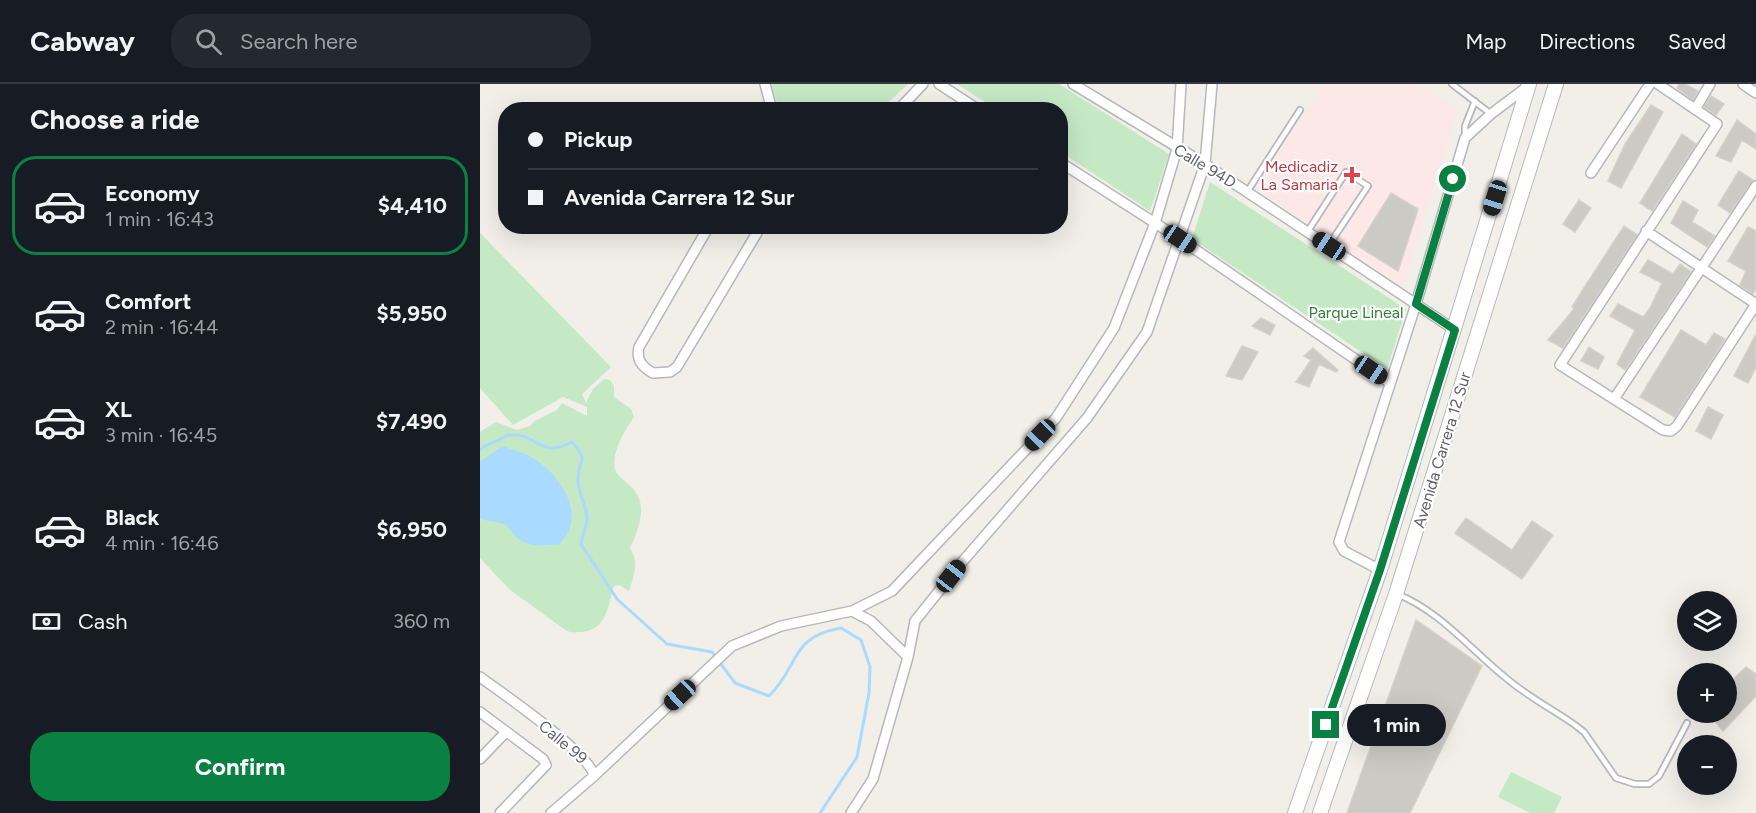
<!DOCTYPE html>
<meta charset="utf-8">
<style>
body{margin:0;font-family:Figtree,sans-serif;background:#242831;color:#f1f3f6;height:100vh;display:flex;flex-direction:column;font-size:22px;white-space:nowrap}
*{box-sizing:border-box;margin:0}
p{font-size:20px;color:#9ea1a6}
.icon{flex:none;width:33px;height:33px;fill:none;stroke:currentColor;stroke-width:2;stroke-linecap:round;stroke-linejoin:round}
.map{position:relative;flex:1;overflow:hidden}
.sheet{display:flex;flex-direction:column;background:#171b24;width:480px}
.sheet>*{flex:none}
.guide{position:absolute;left:18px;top:18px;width:570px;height:132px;border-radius:24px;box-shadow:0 6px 24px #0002;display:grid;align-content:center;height:132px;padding:0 30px;background:#171b24}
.controls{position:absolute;left:1197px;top:507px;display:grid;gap:12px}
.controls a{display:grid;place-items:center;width:60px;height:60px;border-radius:50%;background:#171b24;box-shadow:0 6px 24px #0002;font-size:30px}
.end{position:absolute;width:27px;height:27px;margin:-14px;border:8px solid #0b8043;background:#fff;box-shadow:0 0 0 3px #fff}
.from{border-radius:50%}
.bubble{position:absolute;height:42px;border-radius:21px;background:#171b24;box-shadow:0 6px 24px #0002;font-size:20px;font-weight:700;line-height:42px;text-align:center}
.car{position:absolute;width:18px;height:36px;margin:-18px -9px;border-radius:8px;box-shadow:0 0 4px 2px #0007;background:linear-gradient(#222 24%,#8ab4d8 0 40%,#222 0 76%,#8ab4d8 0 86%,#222 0)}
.guide b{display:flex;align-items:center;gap:21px;height:57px;font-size:22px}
.guide b+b{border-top:2px solid #363941}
.guide i{width:15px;height:15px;background:#f1f3f6}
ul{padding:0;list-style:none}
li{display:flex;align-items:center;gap:18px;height:99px;margin:0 12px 9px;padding:0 18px;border:3px solid transparent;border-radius:24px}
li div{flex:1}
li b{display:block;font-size:22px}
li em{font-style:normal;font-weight:700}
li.selected{border-color:#0b8043}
li>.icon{width:54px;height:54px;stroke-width:1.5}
h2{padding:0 30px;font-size:27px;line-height:72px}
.pay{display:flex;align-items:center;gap:15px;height:66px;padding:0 30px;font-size:22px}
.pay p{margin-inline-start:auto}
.action{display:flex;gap:12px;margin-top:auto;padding:12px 30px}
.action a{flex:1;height:69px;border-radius:24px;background:#0b8043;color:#fff;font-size:24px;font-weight:700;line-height:69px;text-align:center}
header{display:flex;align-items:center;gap:36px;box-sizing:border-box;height:84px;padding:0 30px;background:#171b24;border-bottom:2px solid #363941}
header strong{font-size:28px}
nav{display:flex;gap:33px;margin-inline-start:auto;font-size:21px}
.search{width:420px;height:54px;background:#242831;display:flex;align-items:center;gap:15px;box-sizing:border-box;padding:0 21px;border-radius:24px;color:#9ea1a6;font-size:22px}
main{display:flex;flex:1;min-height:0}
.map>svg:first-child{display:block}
.medical{fill:#fce8e6}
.green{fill:#c5e8c5}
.water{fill:#aadaff}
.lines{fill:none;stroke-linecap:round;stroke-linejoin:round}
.stream{stroke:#aadaff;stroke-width:3}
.building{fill:#cccac5;stroke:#d6d1c6;stroke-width:1.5}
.lane-casing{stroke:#b5b8bc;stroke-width:8}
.street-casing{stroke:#b5b8bc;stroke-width:12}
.secondary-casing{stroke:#b6babf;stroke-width:16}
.lane{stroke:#fff;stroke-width:4.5}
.street{stroke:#fff;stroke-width:9}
.secondary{stroke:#fff;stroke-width:14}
.route{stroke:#0b8043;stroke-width:8}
.health-dot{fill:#e0444e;stroke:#fff;stroke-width:2}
.labels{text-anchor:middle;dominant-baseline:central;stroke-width:4.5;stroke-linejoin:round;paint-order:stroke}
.street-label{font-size:16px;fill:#5f6368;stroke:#fff}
.health-label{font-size:16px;fill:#be3a42;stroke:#fff;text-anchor:end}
.park-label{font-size:16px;fill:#348238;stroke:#fff}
</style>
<header>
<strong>Cabway</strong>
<div class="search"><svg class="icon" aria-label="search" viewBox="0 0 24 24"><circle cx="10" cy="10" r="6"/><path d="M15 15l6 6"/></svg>Search here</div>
<nav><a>Map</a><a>Directions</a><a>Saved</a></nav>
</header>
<main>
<section class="sheet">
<h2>Choose a ride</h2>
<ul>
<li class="selected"><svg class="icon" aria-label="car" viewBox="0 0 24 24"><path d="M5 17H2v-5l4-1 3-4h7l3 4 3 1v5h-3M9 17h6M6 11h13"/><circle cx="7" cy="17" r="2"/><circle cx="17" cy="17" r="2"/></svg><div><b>Economy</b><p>1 min · 16:43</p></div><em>$4,410</em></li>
<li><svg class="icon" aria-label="car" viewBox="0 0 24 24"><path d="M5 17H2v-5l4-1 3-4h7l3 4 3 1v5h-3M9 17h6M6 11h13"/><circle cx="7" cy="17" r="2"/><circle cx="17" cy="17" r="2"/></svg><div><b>Comfort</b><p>2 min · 16:44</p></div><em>$5,950</em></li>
<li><svg class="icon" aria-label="car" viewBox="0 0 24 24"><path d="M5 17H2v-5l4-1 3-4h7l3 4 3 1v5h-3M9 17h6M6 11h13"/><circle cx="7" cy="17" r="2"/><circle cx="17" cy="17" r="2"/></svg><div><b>XL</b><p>3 min · 16:45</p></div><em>$7,490</em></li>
<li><svg class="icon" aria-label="car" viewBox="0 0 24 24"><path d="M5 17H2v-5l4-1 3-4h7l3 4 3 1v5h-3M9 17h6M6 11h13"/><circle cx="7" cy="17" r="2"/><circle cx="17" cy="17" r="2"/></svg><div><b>Black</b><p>4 min · 16:46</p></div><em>$6,950</em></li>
</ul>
<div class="pay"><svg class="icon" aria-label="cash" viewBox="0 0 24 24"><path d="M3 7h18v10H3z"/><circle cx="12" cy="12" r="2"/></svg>Cash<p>360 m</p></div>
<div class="action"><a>Confirm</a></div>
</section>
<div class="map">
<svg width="1276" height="729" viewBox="0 0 1276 729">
<rect width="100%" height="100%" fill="#f1efe8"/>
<path class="medical" d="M844 0H939L978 24 922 205 776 105Z"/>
<path class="green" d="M291 0H428L400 26 306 25 296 17Z
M477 0H579L689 70 670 127 581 68 580 26 516 25Z
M730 98 926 225 907 285 712 155Z
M0 149 131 283 102 310 106 319 113 305 124 295 130 296 134 302V313L151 325 154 333C145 346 131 369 135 385 138 394 149 399 154 406 168 422 158 447 150 464 159 478 154 492 149 507L139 501 134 502C128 523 126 548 99 548 91 549 88 548 81 543L29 505 0 474V348L16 338 37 346 50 342 55 337 77 326 82 319 107 332V323L83 313 33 341 0 304Z
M1031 688 1082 713 1074 729H1050L1018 713Z"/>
<path class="water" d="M22 362C33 366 46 369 56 376 83 394 108 435 78 461 63 460 49 465 36 453 32 449 30 442 23 440 15 437 8 438 0 434V378Z"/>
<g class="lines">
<path class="stream" d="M0 366C5 361 10 359 17 357 21 355 25 352 30 351 55 347 60 376 92 358 111 379 97 376 98 396 98 408 106 421 107 433 107 443 102 451 101 460L137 515 187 560 232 568 255 599 289 612C320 582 309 553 361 544L381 556 390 583 389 609 377 673 340 729"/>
</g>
<path class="building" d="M1199 0H1205L1218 7 1213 16 1197 4Z
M1231 12 1244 20 1236 31 1224 23Z
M1171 21 1183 28 1141 104 1128 97 1145 60Z
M1257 36 1276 50V65L1262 56 1251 78 1236 72Z
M1202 50 1216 60 1172 127 1160 119Z
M1259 87 1273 96 1250 129 1238 121Z
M911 109 938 125 918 187 878 162Z
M1099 116 1111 124 1095 148 1083 140Z
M1203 117 1218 126 1212 138 1235 152 1227 163 1191 139Z
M1144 142 1157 151 1083 264 1068 256 1094 225 1092 223 1104 204Z
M1268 143 1276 147V205L1273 210 1260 201 1266 187 1248 177Z
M1168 176 1193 190 1200 180 1211 188 1145 286 1137 280 1155 246 1130 232 1138 220 1163 233 1170 224 1182 199 1160 188Z
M781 234 795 241 790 251 772 242Z
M1201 246 1226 261 1234 249 1245 255 1195 333 1160 313Z
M1276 250V283L1268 299 1254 292Z
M762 262 778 268 762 296 746 292Z
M1109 263 1124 273 1118 285 1101 277Z
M833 264 858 286 856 288 839 280 829 303 816 298 831 276 824 272Z
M1228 323 1243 331 1231 355 1216 347Z
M986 434 1032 466 1052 437 1073 451 1042 495 975 449Z
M936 536 1002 582 930 729H867Z
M1266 583 1276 590V612L1243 647 1227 628H1246V602Z"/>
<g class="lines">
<g class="lane-casing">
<path id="lane" d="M972 0 1011 30
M985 53V42L995 17
M767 108 820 26
M828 147 866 88 888 102 849 161
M917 510C960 527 991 566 1026 594 1047 612 1072 625 1095 641L1104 648 1136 694 1155 700H1169L1179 692 1207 639"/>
</g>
<g class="street-casing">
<path id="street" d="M285 0 292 26
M459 0 499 26
M593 0 725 80 975 246
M1178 0 1237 40 1080 281 1183 346 1191 347 1197 342 1276 220
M1263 0 1276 9
M1216 24 1230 0
M418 26 443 0
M580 78 700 155 910 299
M1111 89 1170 0
M229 142 159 263C156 276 162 283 173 289L190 288 197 283 281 142
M1166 147 1276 220
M1134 315 1276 102
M900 486 864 467 859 458 936 220 985 54 1011 30 1047 3
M372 527 391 537 428 573
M0 593C22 609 111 670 114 692L71 729
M0 628 63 675 66 681 20 729
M0 675 26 648
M114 692 252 562 301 542 372 527 412 507 576 334 634 244 675 139 697 65 701 0
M371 729 393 695 428 573 435 537 483 477 607 334 667 248 725 80 732 0"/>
</g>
<g class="secondary-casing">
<path id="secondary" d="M815 729 900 486 1049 0
M840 729 916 510 1076 0"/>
</g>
<use href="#lane" class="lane"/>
<use href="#street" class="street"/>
<use href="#secondary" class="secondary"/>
</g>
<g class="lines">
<path class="route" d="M846 641 900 486 975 246 936 220 973 95"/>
</g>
<path class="health-dot" d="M869 82h6v6h6v6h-6v6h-6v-6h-6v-6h6z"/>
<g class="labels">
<g class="street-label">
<text transform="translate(725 82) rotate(31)">Calle 94D</text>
<text transform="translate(962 366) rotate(-73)">Avenida Carrera 12 Sur</text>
<text transform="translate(83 658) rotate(40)">Calle 99</text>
</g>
<g class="health-label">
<text x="858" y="82">Medicadiz<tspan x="858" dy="18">La Samaria</tspan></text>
</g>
<g class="park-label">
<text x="876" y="228">Parque Lineal</text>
</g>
</g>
</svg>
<div class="controls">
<a><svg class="icon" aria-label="layers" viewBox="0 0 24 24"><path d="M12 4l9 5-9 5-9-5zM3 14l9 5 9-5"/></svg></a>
<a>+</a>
<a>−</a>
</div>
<i class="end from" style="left:973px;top:95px"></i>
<i class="end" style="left:846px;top:641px"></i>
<div class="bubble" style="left:867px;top:620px;width:99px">1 min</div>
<i class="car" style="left:1015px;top:114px;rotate:197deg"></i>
<i class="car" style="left:700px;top:155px;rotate:124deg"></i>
<i class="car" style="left:849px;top:162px;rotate:303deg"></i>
<i class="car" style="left:891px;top:286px;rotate:124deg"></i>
<i class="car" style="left:560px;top:351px;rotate:224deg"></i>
<i class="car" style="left:471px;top:492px;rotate:38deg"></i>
<i class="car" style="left:200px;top:611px;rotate:227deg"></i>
<div class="guide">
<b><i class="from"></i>Pickup</b>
<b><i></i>Avenida Carrera 12 Sur</b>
</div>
</div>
</main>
